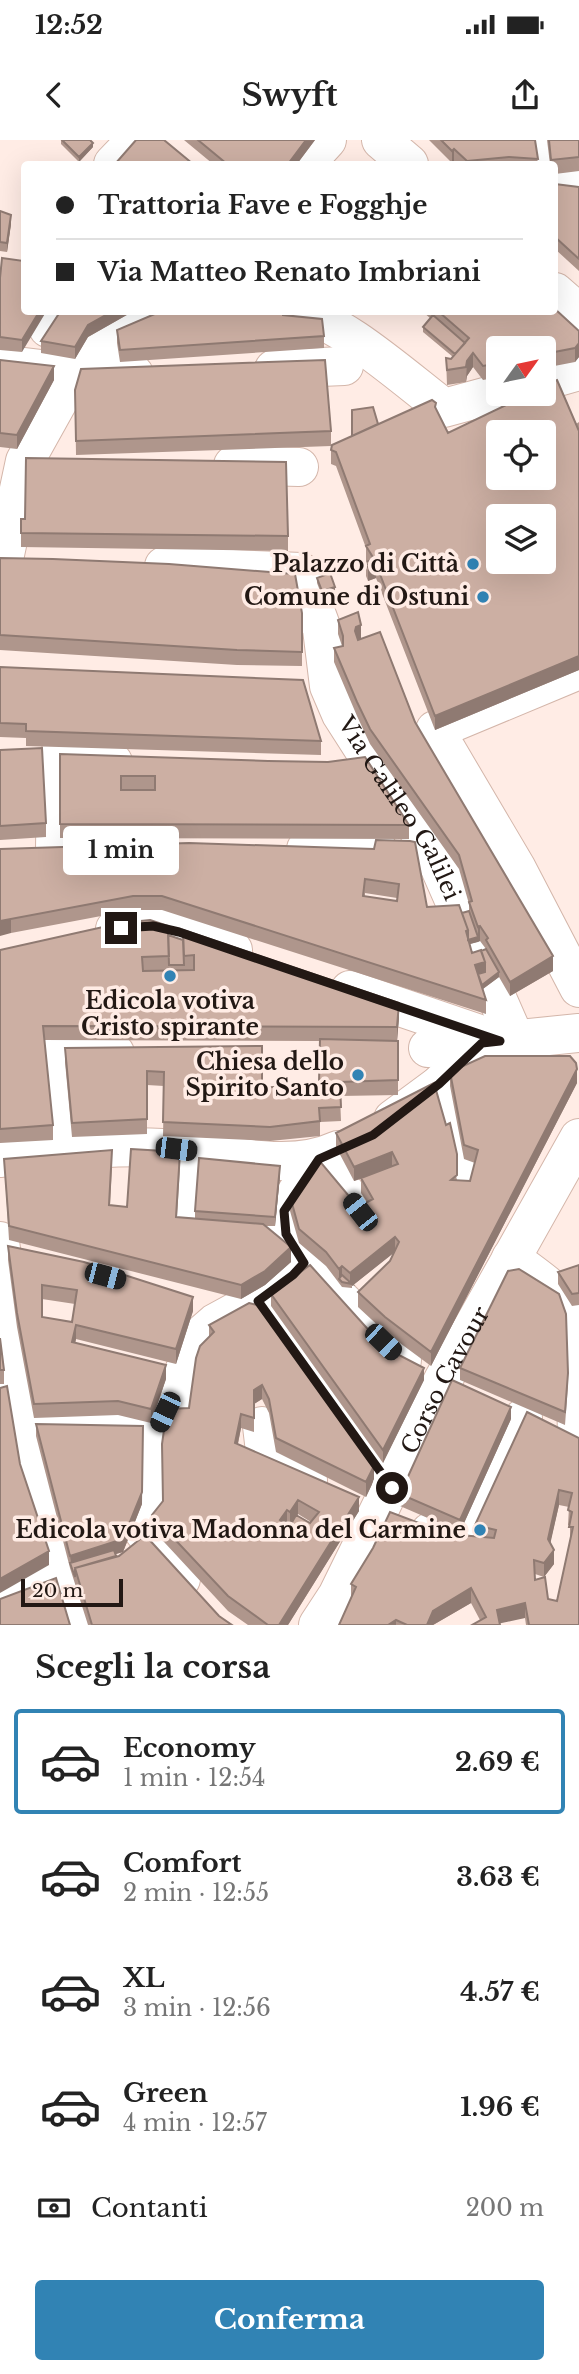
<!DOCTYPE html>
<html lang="it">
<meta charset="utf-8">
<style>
body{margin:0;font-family:"Libre Baskerville",serif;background:#f2f2f2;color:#222;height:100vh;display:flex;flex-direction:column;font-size:26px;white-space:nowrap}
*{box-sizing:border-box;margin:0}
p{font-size:23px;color:#767676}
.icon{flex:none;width:38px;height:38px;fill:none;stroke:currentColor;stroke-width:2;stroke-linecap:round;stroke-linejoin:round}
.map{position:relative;height:1485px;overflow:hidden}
.details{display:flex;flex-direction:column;background:#fff;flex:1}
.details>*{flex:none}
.banner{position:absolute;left:21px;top:21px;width:537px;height:154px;border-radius:7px;box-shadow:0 7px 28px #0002;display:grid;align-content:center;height:154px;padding:0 35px;background:#fff}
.needle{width:46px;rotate:57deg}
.buttons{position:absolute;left:486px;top:196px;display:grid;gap:14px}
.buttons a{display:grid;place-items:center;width:70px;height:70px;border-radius:7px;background:#fff;box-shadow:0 7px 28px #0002;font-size:35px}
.scale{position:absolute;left:21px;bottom:18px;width:102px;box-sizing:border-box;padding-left:7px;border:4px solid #221814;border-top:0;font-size:19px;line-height:24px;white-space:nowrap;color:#221814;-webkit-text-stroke:5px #ffece5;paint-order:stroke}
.end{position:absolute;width:32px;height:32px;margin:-16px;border:9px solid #221814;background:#fff;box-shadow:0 0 0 4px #fff}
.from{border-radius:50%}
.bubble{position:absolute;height:49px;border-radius:7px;background:#fff;box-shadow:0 7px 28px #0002;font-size:23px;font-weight:700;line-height:49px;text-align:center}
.car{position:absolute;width:21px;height:42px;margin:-21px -10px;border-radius:9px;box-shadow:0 0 5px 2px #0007;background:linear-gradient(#222 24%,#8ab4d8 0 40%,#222 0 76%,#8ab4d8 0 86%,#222 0)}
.banner b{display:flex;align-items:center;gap:24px;height:66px;font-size:26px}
.banner b+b{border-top:2px solid #e0e0e0}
.banner i{width:18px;height:18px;background:#222}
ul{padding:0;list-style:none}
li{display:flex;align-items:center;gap:21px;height:105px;margin:0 14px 10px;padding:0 21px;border:4px solid transparent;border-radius:7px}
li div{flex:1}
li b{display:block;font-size:26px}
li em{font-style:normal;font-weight:700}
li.selected{border-color:#3183b4}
li>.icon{width:63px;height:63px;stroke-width:1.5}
h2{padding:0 35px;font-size:32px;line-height:84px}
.pay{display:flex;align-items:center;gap:18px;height:77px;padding:0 35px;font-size:26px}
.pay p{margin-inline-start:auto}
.primary-button{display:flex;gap:14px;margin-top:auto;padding:14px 35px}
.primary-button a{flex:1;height:80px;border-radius:7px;background:#3183b4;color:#fff;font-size:28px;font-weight:700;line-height:80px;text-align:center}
.status{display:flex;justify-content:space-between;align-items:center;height:49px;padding:0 35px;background:#fff;direction:ltr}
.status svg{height:19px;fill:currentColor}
header{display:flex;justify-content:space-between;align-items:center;height:91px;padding:0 35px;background:#fff;font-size:32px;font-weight:700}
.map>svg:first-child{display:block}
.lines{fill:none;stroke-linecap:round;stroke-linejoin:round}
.minor-casing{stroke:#d4b6aa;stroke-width:40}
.minor{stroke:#fff;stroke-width:38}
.wall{fill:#af968c;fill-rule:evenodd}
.shaded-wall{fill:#8f7a72}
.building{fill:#ccafa3;stroke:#8f7a72;stroke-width:2;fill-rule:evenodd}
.route{stroke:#221814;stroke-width:9}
.poi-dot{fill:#3183b4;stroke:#ffece5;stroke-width:2.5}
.labels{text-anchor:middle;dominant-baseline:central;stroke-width:7;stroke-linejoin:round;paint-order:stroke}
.poi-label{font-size:23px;font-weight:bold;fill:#221814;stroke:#ffece5;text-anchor:end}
.street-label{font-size:23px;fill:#221814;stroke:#ffece5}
</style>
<div class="status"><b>12:52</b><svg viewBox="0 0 49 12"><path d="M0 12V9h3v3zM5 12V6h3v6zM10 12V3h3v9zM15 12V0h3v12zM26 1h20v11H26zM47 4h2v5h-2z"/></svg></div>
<header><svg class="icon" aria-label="back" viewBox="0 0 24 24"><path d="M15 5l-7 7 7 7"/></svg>Swyft<svg class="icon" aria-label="share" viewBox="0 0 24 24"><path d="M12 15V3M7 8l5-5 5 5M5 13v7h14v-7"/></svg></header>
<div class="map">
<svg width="579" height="1485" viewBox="0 0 579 1485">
<rect width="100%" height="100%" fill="#ffece5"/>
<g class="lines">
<g class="minor-casing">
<g id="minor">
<path d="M381 0 409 24"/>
<path d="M543 0 544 8"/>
<path d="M306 23 327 0"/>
<path d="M113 24 136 0"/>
<path d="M555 42 579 46"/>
<path d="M555 152 579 173"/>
<path d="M296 172C337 177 408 241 444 268L499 253"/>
<path d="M48 188 56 172"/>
<path d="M0 224 74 233 134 234"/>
<path d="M274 229 344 226"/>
<path d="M544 241 579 231"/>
<path d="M233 325 299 327"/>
<path d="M4 419 25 321 74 233 103 203 165 172"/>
<path id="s1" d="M164 426 301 432 322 489 329 546 341 574 373 624 432 710 515 899"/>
<path d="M579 530 435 590 517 729 579 848"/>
<path d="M306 709 377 708"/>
<path d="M55 711 56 620 113 622"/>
<path d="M115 789C158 780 193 796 233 810"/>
<path d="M350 850 500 901"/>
<path d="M428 908 579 893"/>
<path d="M439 945 463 1034"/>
<path d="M393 979 439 945 482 903"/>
<path d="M192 1011 186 1083 232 1089"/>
<path d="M67 1012 56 913H115"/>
<path d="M0 1018C52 1013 109 1005 162 1008 219 1010 284 1035 338 1010"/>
<path d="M0 1101 22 1284 79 1485"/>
<path d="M511 1118C525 1129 552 1147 562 1159 579 1183 576 1273 577 1305"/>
<path d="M315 1134 402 1220"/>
<path d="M258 1161 392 1348"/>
<path d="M22 1284 157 1291 200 1196 215 1183 268 1154 304 1123 286 1094 284 1071 319 1019 360 1072"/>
<path d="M262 1286 266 1320 308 1340"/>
<path d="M157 1291 154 1366 144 1392 181 1439"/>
<path d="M430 1392 464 1402 523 1278"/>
<path d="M0 1457 74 1436"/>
<path id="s2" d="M318 1485 337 1456 443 1240 579 998"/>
</g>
</g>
<use href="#minor" class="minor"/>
</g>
<path class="wall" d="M61 0 93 7 79 22 61 4Z
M184 0H315L297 24H213Z
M429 0H535L538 24H457L454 22 452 23Z
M547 0H579V31L555 34V24H550Z
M555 44 579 47V131L555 109Z
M0 71 11 84 7 112 0 111Z
M24 121 22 212 0 210V138Z
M60 172H132L88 197 75 219 41 213V201Z
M423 172H555L579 191V217L575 222 544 228V208H499V237L483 240 473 227 467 236 466 242 447 245 446 218 451 219 453 217 423 192V187L430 178Z
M283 175 324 196V208L120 222 117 203V190Z
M0 220 54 240 17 309 0 307Z
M75 250 331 291V306L76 315Z
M436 269 448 293 576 284 579 282V530L435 590 376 438 368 441 366 436V408L336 326 331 324V310L352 296 378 284Z
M21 379 288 396V411L21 407Z
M0 418 302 473V526L237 525 0 510Z
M317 438 335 452 322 456 317 443Z
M338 480 361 499 415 582 553 831 510 856 499 837 483 849 486 860V874L162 770H133L11 793 0 709H374L427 767 462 773 469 771V764L459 729 370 604 357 576 334 522V508L342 506 338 494ZM365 753 397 758V761L365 757ZM480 801 486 809 481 811 472 813 470 804Z
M0 527 321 601V615L26 606V598L0 597Z
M0 610 46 683V697L0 700Z
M60 614 409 685V699L60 698Z
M168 795 399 877 397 901H398V955L340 956 341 981 320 982V996L270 1001 163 996 164 946 147 945V994L72 997 65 922V908L262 948 319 943V901L44 900 53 985V1000L0 1003V810Z
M450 932 577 943 431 1226 385 1192 358 1167V1152L390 1121 394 1112 352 1146V1148L342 1147 326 1126 299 1103 290 1071V1056L358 1067 367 1062 361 1053V1039L354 1041 336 1007V993L434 943 457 1040 470 1041 475 1023 464 1019 450 946Z
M4 1019 112 1024 110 1065 127 1067 180 1026 177 1077 195 1078V1071L280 1035 275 1086H265L291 1122 265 1145 241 1159 9 1100Z
M8 1106 193 1171 176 1224 76 1199 75 1203 166 1239 151 1283 118 1275 34 1278 17 1187 8 1120ZM42 1159 75 1164 72 1182 42 1177Z
M579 1125V1165L572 1166 558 1144V1132Z
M271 1154 374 1196 424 1240 383 1323 271 1166Z
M209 1185 374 1340 366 1357 276 1312 269 1273 262 1259 254 1264V1292L241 1288 238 1304 359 1371 288 1485H248L228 1471 152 1389V1375L163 1361 209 1197ZM298 1374 311 1382 310 1383 297 1376Z
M0 1198 4 1230V1244H0Z
M460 1228 568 1245 565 1285 460 1240Z
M511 1279 460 1392 400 1366V1354Z
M36 1284 142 1364 123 1412 115 1414 116 1416 219 1476 232 1485H88L70 1428 36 1296Z
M579 1298V1485H526L525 1478 480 1480 471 1463 433 1485H339L351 1458V1444L448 1394 475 1396V1385ZM559 1365 569 1367 568 1385H570V1401L557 1461 548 1459 535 1440V1434L544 1437 554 1424 550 1403Z"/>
<path class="shaded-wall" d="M306 0H315L297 24H288Z
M93 3V7L79 22V17Z
M454 9V22L452 23V11Z
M11 75V84L7 112V103Z
M39 172H46L22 212V200Z
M111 172H132L88 197 75 219V207L88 185Z
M579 203V217L575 222V208Z
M473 213V227L467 236 466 242 467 221Z
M54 226V240L17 309V295Z
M376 424V438L368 441V427Z
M335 447V452L322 456V451Z
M361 485V499L356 501 355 491 356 487Z
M579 516V530L435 590V576Z
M11 779V793L0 796V781Z
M480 786V801L478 802V787Z
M468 790 478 797V802L466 805V791Z
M553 816V831L510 856V842Z
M472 822H485V836L477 839Z
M499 832V837L480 851V846Z
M399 863V877L397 901V887Z
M577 929V943L431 1226V1212Z
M392 1012V1026L354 1041V1027Z
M280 1026V1035L275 1086V1077Z
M395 1097V1112L352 1146V1144L350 1143V1133Z
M291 1107V1122L265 1145 241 1159V1145Z
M342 1126V1140L339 1139V1129Z
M193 1157V1171L176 1224V1209Z
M76 1185V1199L72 1216V1202Z
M166 1225V1239L151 1283V1269Z
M424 1228V1240L383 1323V1310Z
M262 1245V1259L254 1264V1292V1250Z
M511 1267V1279L460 1392V1380Z
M241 1274V1288L235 1317V1303Z
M143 1286 142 1364 123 1412 72 1427 70 1416Z
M374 1326V1340L366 1357V1342Z
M559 1350V1365L548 1414V1399Z
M359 1357V1371L288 1485H279Z
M298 1360V1374L290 1386V1372Z
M287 1370V1384L280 1380Z
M554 1410V1424L544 1437V1423Z
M49 1411V1425L0 1453V1439Z
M471 1448V1463L433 1485H427L433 1471Z
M525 1463V1478L497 1484V1470Z
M396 1480V1485H388Z"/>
<path class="building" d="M62 0H90L93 3 79 17Z
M136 0H164L193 24H115Z
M198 0H306L288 24H227Z
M441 0H535L538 19 509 17 467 21 454 9 452 11Z
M549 0H579V17L551 20Z
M555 44 579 47V119L555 97Z
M0 71 11 75 7 103 0 102Z
M2 118 24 121V172H39L22 200 0 197V138Z
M555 169 579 191V203L575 208 544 214V208H499V223L483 226 473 213 467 221 466 227 447 230 446 218 451 219 469 198 439 172H555Z
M60 172H111L88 185 75 207 41 201Z
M181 172H283V175L322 179 324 196 120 210 117 190 157 173Z
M433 175 465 203 455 214 423 187Z
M0 220 54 226 17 295 0 293Z
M325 220 331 291 76 301 75 250 81 229Z
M557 240 579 291V516L435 576 376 424 368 427 366 422 374 419 366 406 370 404 336 312 331 310 332 305 432 260 436 263 435 267 448 293 529 254H544V246ZM499 292H544V338H499ZM499 376H544V422H499Z
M373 267 378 284 352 296V270Z
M26 318 286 322 288 396 21 393V379H25Z
M0 418 53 419 169 424 295 434 302 473V512L237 510 0 495Z
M330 433 335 447 322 451 317 438Z
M358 472 361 485 356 487 355 491 358 500 380 492 415 582 553 816 510 842 486 800 488 798 480 786 478 787 469 762 472 761 459 715 370 589 357 562 334 508 343 506V496L338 480Z
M0 527 303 540 321 601 26 591V584L0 583Z
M42 608 46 683 0 686V610Z
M60 614 268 621 328 622 365 617 409 685 60 684ZM121 636H155V650H121Z
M376 700 410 701 415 702 427 767 459 765 468 790 466 791 472 813 481 810 485 822 475 825 486 860 162 756H133L0 781V709L189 703 374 709ZM365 739 399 744 397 761 363 756Z
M469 771 478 797 468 800V790L462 773Z
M150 780 168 786 169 816 142 817 143 831 194 830V815L184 816 183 790 399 863 397 887 43 886 53 985 0 989V810L121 783Z
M168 795 183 800 184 825H169Z
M486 809 499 832 482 845 478 834 485 832V822L481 811Z
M320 899 398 901V940L340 942 341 967 319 968 320 981 270 987 163 982 164 932 147 931V979L72 983 65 908 262 906V948L319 943Z
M485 916H570L576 923 577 929 431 1212 385 1177 358 1152 390 1121 399 1102 395 1097 350 1133 342 1126 339 1129 326 1112 299 1089 290 1056 318 1019 358 1067 373 1059 361 1038 398 1024 392 1012 354 1027 336 993 434 943 446 985 450 983 457 1014V1035L451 1040 470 1041 478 1010 464 1005 450 932Z
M131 1009 180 1012 176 1077 263 1084 291 1107 265 1131 241 1145 9 1086 4 1019 112 1010 109 1065 127 1067Z
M199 1018 280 1026 275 1077 195 1071Z
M8 1106 84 1122 193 1157 176 1209 76 1185 72 1202 166 1225 151 1269 118 1261 34 1264 17 1173ZM42 1145 77 1150 72 1182 42 1177Z
M310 1125 374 1196 393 1212 424 1228 383 1310 271 1154Z
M579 1125V1153L572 1154 558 1132Z
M519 1129 559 1154 566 1174 568 1233 565 1272 460 1228 508 1131Z
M342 1135 352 1144 342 1142 339 1139Z
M249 1163 261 1166 374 1326 366 1342 276 1298 269 1259 262 1245 254 1250V1278L241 1274 235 1303 359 1357 279 1485H268L228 1456 152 1375 163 1361 162 1304 167 1269 189 1268 196 1218 200 1206 214 1192 209 1185ZM298 1360 319 1372 310 1383 296 1375 290 1386 280 1380 287 1370 290 1372Z
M0 1198 4 1230H0Z
M452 1240 511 1267 460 1380 400 1354Z
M7 1246 20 1324 49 1411 0 1439V1248Z
M527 1272 579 1298V1485H529L525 1463 497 1470 500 1485H472L486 1477 471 1448 433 1471 427 1485H407L396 1480 388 1485H339L356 1447 351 1444 373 1408 390 1372 448 1394 494 1398 496 1390 475 1385ZM559 1350 572 1353 568 1370 572 1372 569 1387H573L557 1461 548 1459 545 1437 535 1440 534 1420 544 1423 554 1410 548 1399Z
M36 1284 143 1286 142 1352 123 1399 70 1416Z
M145 1395 219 1476 232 1485H92L75 1428 119 1416Z
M114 1410 116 1416 75 1428V1437L70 1423Z
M56 1438 70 1485H0V1459Z"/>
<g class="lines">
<path class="route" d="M121 788 153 786 179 792 500 901 482 903 439 944 373 995 319 1019 284 1071 286 1094 304 1123 293 1135 258 1161 392 1348"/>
</g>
<g class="poi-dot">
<circle cx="473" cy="424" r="7"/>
<circle cx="483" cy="457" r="7"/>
<circle cx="170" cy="836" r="7"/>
<circle cx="358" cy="935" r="7"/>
<circle cx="480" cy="1390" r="7"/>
</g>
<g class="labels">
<g class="poi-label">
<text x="459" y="424">Palazzo di Città</text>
<text x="469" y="457">Comune di Ostuni</text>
<text x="170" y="861" text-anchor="middle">Edicola votiva<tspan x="170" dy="26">Cristo spirante</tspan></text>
<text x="344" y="922">Chiesa dello<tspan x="344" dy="26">Spirito Santo</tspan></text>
<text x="466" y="1390">Edicola votiva Madonna del Carmine</text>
</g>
<g class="street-label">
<text stroke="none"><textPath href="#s1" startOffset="397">Via Galileo Galilei</textPath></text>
<text stroke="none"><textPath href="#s2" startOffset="276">Corso Cavour</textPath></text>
</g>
</g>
</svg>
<div class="buttons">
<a><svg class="needle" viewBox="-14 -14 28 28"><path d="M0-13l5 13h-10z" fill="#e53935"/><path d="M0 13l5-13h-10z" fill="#767676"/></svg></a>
<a><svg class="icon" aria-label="locate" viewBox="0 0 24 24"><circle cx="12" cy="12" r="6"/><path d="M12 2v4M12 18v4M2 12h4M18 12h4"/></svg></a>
<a><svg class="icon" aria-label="layers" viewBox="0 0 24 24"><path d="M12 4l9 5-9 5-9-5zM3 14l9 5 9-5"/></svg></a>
</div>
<div class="scale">20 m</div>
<i class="end from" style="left:392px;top:1348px"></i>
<i class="end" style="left:121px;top:788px"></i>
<div class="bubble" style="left:63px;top:686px;width:116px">1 min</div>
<i class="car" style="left:176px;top:1009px;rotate:97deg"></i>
<i class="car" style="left:360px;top:1072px;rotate:322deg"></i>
<i class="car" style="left:105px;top:1136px;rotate:105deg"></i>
<i class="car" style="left:383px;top:1202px;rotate:134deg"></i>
<i class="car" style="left:165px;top:1272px;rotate:205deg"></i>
<div class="banner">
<b><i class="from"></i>Trattoria Fave e Fogghje</b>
<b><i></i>Via Matteo Renato Imbriani</b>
</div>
</div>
<section class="details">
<h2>Scegli la corsa</h2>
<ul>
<li class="selected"><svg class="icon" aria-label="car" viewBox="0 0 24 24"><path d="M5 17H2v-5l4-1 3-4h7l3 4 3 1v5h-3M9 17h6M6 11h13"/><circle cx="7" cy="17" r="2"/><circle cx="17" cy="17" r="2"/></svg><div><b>Economy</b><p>1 min · 12:54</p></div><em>2.69 €</em></li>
<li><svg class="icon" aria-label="car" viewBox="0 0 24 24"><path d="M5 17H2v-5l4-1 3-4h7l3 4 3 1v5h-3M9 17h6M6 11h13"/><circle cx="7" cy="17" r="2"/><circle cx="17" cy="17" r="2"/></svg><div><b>Comfort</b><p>2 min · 12:55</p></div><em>3.63 €</em></li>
<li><svg class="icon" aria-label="car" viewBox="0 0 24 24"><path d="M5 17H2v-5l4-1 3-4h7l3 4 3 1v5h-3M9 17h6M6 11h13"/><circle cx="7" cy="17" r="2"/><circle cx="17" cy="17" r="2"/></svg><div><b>XL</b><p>3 min · 12:56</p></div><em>4.57 €</em></li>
<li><svg class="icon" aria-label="car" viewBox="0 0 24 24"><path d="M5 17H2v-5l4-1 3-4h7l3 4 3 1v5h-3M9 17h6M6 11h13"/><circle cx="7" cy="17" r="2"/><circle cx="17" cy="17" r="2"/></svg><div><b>Green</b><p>4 min · 12:57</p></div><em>1.96 €</em></li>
</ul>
<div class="pay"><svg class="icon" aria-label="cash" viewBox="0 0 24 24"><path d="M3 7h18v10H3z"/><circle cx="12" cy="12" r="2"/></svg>Contanti<p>200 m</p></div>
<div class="primary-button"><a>Conferma</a></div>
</section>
